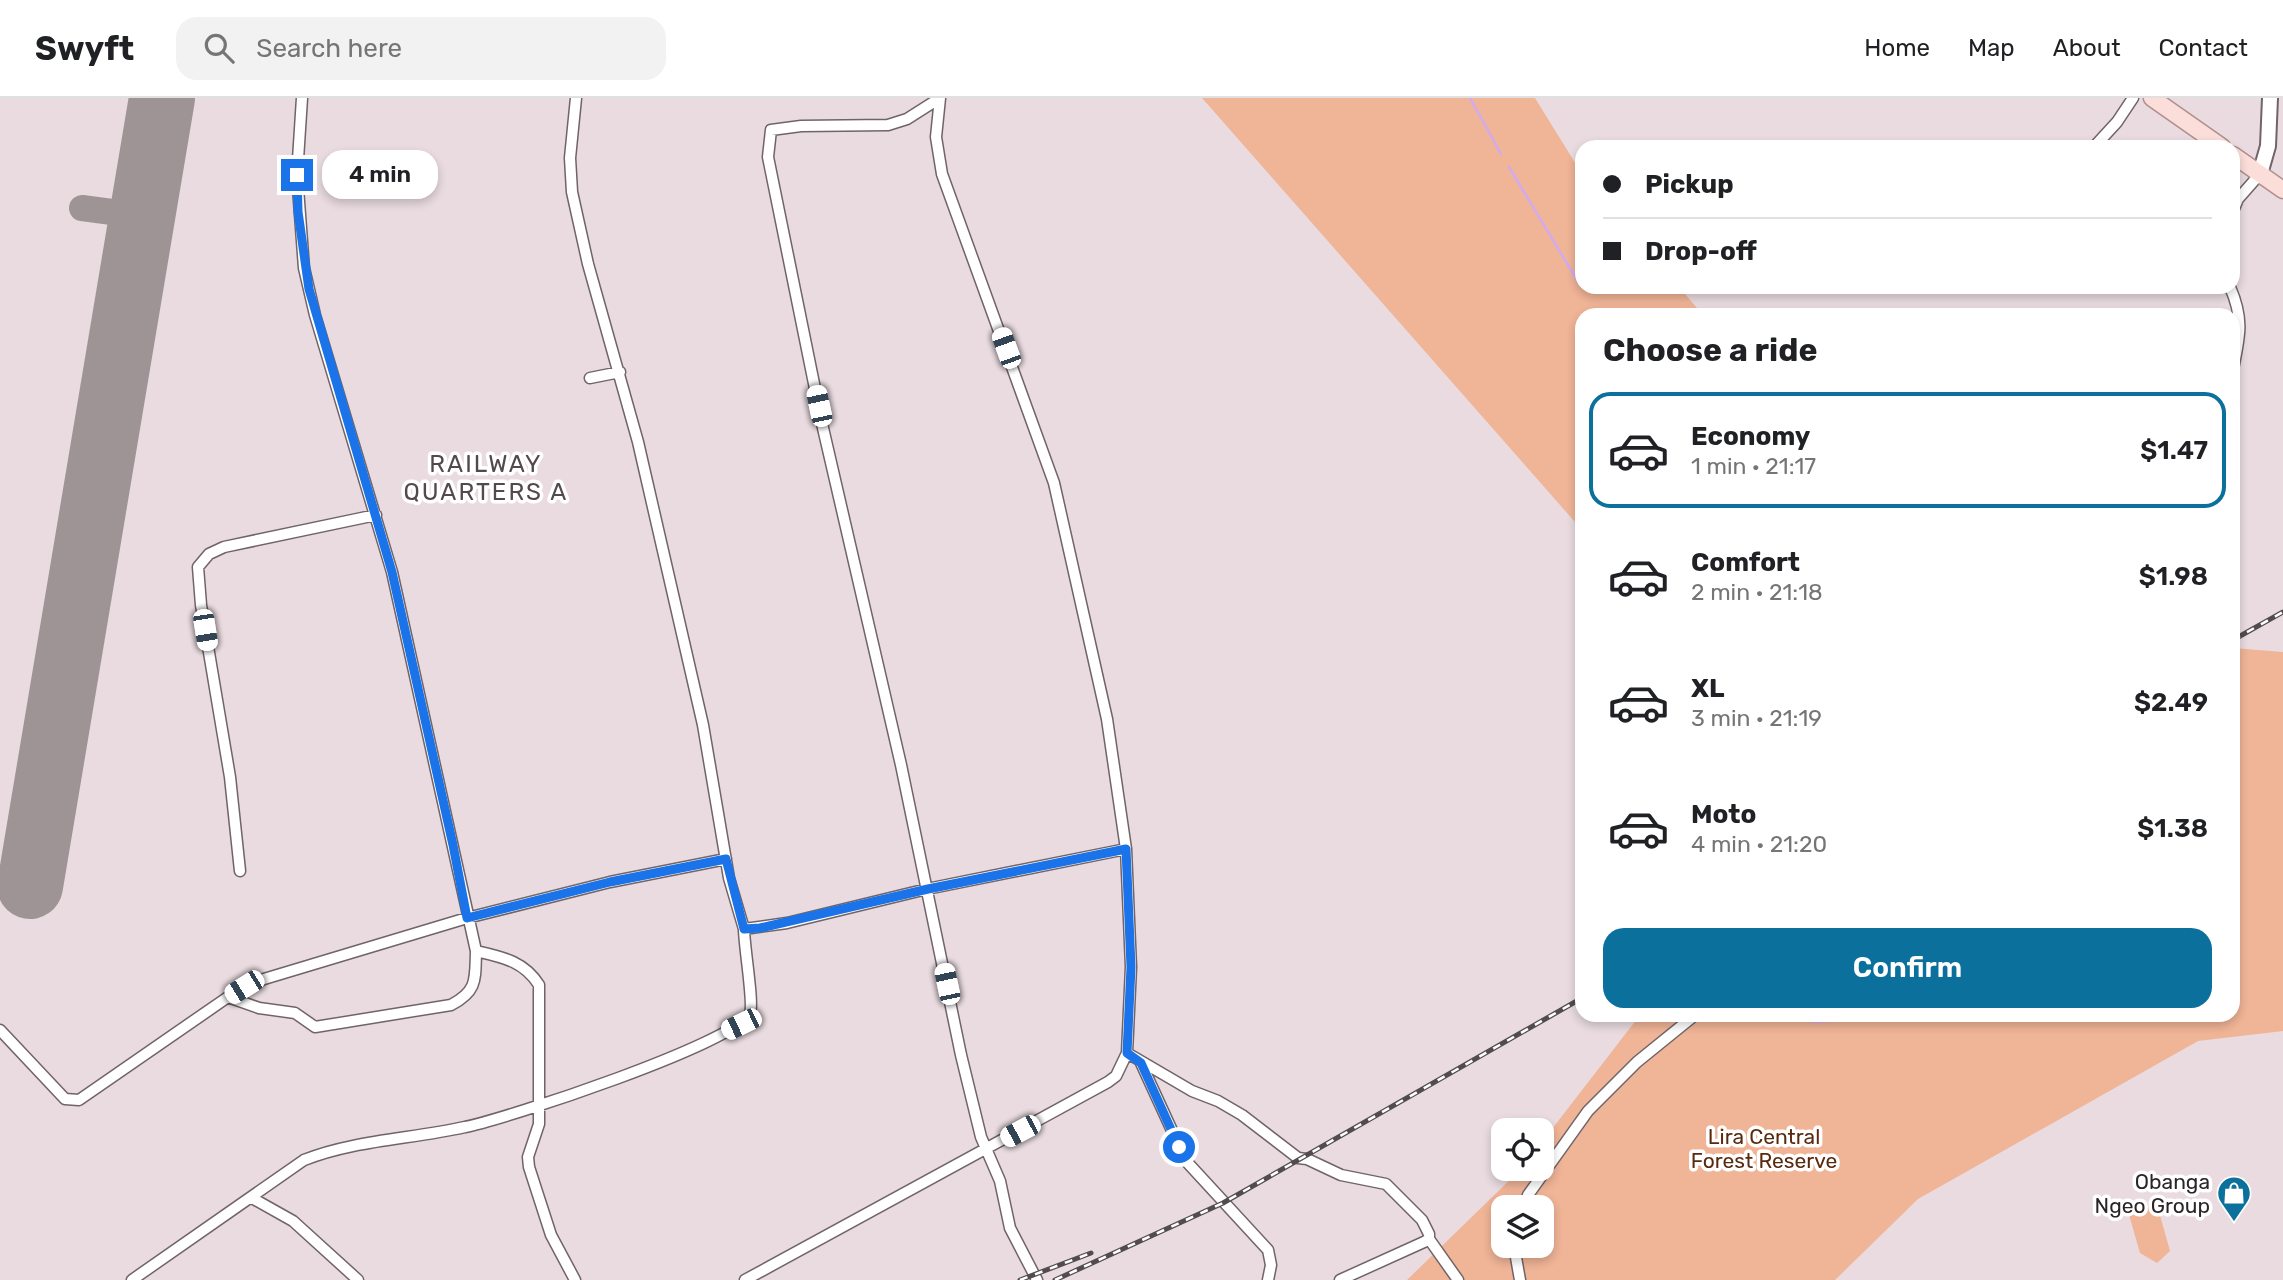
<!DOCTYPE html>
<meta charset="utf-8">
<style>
body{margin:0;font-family:Rubik,sans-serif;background:#f2f2f2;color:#202124;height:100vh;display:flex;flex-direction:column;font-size:26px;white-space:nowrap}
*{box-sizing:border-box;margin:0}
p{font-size:23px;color:#757577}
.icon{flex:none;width:38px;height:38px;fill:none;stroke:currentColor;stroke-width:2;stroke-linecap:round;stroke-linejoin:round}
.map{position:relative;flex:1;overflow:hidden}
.drawer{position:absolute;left:1575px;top:210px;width:665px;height:714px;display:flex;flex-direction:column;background:#fff;border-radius:21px;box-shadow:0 4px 10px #0003}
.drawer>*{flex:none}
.banner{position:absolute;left:1575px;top:42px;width:665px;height:154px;border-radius:21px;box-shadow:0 4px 10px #0003;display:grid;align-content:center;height:154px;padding:0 28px;background:#fff}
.controls{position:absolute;left:1491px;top:1020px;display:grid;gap:14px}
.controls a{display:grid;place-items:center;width:63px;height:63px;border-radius:14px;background:#fff;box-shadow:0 4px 10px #0003;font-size:35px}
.end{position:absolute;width:32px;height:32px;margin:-16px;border:9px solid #1a73e8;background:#fff;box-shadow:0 0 0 4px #fff}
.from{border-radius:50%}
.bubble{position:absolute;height:49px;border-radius:21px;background:#fff;box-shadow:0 4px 10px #0003;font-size:23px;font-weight:600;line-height:49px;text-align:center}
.car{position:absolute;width:21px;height:42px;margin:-21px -10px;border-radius:9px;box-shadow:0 0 5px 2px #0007;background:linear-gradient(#fff 24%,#345 0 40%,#fff 0 76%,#345 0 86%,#fff 0)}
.banner b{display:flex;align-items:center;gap:24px;height:66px;font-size:26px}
.banner b+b{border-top:2px solid #e0e0e0}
.banner i{width:18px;height:18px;background:#202124}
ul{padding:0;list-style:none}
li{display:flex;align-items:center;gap:21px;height:116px;margin:0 14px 10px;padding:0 14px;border:4px solid transparent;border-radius:21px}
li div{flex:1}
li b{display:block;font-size:26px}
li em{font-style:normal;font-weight:600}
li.current{border-color:#0c709d}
li>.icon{width:63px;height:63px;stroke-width:1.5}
h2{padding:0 28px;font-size:32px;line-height:84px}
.button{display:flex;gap:14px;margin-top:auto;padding:14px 28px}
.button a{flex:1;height:80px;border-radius:21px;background:#0c709d;color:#fff;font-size:28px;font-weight:600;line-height:80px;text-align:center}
header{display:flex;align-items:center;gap:42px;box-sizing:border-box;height:98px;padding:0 35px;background:#fff;border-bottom:2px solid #e0e0e0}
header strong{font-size:33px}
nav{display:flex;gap:38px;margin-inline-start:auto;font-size:24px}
.search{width:490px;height:63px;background:#f2f2f2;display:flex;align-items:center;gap:18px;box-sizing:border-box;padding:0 24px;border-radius:21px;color:#757577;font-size:26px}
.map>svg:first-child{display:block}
.green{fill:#f0b497;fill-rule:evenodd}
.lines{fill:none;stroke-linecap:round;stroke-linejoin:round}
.stream{stroke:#d1abf0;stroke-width:2.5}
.taxiway{stroke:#9e9496;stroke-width:26}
.runway{stroke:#9e9496;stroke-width:66}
.street-casing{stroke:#706468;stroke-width:13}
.secondary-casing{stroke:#706468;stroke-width:18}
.primary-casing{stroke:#b08e8b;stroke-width:19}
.street{stroke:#fff;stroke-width:10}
.secondary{stroke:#fff;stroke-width:14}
.primary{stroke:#fbddda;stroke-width:16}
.rail-casing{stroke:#534c4d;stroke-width:5}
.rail{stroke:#fff;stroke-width:2.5;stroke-dasharray:8;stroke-linecap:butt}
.route{stroke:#1a73e8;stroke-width:9}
.labels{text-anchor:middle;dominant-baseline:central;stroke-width:7;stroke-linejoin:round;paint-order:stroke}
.park-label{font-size:21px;fill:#5a2a0f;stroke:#fff}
.poi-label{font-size:21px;fill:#2a2526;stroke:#fff;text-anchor:end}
.quarter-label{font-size:24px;letter-spacing:2px;fill:#53484b;stroke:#fff}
</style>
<header>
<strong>Swyft</strong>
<div class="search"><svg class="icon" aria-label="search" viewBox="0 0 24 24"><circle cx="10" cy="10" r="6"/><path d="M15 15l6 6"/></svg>Search here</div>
<nav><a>Home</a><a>Map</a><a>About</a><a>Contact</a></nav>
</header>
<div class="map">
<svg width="2283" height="1182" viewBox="0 0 2283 1182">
<rect width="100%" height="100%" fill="#e9dbdf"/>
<path class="green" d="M1202 0H1535L1582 76V189H1679L1703 217H1582V432Z
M2233 550 2283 554V933L2198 943 1918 1101 1835 1182H1407L1521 1071H1542V1044L1640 917H2233ZM1503 1110H1542V1148H1503Z
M2156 1103 2170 1153 2157 1165 2140 1155 2128 1113Z"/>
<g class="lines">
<path class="stream" d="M1470 0 1501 56
M1509 69 1580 187
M1789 917C1809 924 1824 928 1844 917"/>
<path class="taxiway" d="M82 110 142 118"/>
<path class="runway" d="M30 788 162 0"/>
<g class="street-casing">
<path id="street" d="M302 0 297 77 304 170 315 217 392 474 476 853C502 859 524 863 539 887V1026L528 1059 529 1069 551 1137 575 1182
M576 0 570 60 572 94 588 166 638 344 703 627 729 780 744 831 787 825 927 791 1126 751
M940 0 907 21 888 27 801 28 771 32 768 59 823 330 901 667 961 957 981 1039 1000 1083 1010 1130 1037 1182
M2094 49 2117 24 2133 0
M2233 113 2238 101 2260 76
M2230 189C2244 221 2240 237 2233 271
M590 280 620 274
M240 773 230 679 201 507 198 469 209 456 224 449 376 417
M228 899 259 910 295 915 315 929 451 907C478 893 475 881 476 853
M0 932 65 1001 79 1002 228 899 264 881 467 820 610 784 726 761
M1127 955 1192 993 1218 1003 1242 1017 1298 1060 1307 1061 1341 1077 1386 1086 1422 1122 1429 1136V1141L1424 1144 1340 1182
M1141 965 1186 1063 1268 1152 1271 1167 1268 1182
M252 1100 293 1123 358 1182
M1523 1110 1528 1097 1588 1013 1637 964 1695 917
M1429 1141 1458 1182
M1514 1148 1520 1182
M132 1182 304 1062C354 1042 412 1041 465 1029 506 1021 736 945 750 915 754 905 744 848 744 831
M745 1182 1108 984 1116 978 1127 955 1131 869 1126 751 1107 621 1054 385 942 76 936 39 940 0"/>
</g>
<g class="secondary-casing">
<path id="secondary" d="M2260 76 2268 48 2270 0"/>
</g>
<g class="primary-casing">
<path id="primary" d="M2152 0 2222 49
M2233 57 2283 92"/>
</g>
<use href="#street" class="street"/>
<use href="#secondary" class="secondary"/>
<use href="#primary" class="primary"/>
<g class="rail-casing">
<path id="rail" d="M2233 542 2283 514
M1020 1182 1091 1155
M1055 1182 1223 1105 1582 900"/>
</g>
<use href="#rail" class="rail"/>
</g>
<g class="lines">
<path class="route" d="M297 77 298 114 309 191 392 474 453 747 467 820 610 784 726 761 744 831 760 830 928 791 1126 751 1131 869 1127 955 1141 965 1179 1049"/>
</g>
<defs>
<g id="shop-pin" transform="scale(1.75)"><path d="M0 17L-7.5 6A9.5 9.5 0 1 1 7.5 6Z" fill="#0c709d" stroke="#fff"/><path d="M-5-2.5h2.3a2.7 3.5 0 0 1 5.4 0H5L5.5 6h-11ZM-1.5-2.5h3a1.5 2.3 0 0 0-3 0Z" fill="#fff"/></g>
</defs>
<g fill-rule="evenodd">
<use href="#shop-pin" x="2234" y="1095"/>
</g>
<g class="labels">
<g class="park-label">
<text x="1764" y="1038">Lira Central<tspan x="1764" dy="24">Forest Reserve</tspan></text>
</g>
<g class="poi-label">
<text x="2210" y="1083">Obanga<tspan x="2210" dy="24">Ngeo Group</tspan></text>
</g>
<g class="quarter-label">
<text x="486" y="366">RAILWAY<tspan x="486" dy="28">QUARTERS A</tspan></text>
</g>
</g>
</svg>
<div class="controls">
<a><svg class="icon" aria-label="locate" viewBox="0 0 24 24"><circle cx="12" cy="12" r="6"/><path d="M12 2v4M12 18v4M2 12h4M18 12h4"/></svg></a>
<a><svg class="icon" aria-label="layers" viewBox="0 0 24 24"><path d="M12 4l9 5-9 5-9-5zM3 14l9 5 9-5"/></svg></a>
</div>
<i class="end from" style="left:1179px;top:1049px"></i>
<i class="end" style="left:297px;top:77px"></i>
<div class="bubble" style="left:322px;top:52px;width:116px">4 min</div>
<i class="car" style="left:1006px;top:250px;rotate:340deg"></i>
<i class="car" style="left:819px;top:308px;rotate:348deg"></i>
<i class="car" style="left:205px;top:532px;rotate:171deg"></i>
<i class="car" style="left:947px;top:886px;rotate:348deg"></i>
<i class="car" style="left:244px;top:889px;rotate:238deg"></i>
<i class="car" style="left:741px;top:926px;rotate:244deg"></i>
<i class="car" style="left:1020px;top:1033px;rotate:242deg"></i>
<div class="banner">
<b><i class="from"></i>Pickup</b>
<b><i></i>Drop-off</b>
</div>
<section class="drawer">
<h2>Choose a ride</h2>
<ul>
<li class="current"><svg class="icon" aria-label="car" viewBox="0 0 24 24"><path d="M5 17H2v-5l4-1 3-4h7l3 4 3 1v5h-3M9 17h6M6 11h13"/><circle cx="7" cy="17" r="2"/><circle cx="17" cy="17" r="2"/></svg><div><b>Economy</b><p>1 min · 21:17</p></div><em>$1.47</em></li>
<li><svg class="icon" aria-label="car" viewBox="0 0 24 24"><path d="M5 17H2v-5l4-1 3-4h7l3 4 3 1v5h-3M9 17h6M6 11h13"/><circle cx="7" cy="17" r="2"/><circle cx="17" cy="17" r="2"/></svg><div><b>Comfort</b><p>2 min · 21:18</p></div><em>$1.98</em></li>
<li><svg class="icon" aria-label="car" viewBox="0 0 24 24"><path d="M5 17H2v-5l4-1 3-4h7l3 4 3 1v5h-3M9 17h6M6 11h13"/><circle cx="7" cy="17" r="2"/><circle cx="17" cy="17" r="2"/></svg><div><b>XL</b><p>3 min · 21:19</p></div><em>$2.49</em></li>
<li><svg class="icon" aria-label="car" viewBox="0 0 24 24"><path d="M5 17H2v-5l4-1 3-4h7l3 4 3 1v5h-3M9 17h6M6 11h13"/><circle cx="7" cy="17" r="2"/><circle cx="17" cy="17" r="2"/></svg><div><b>Moto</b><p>4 min · 21:20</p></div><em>$1.38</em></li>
</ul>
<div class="button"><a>Confirm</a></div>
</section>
</div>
